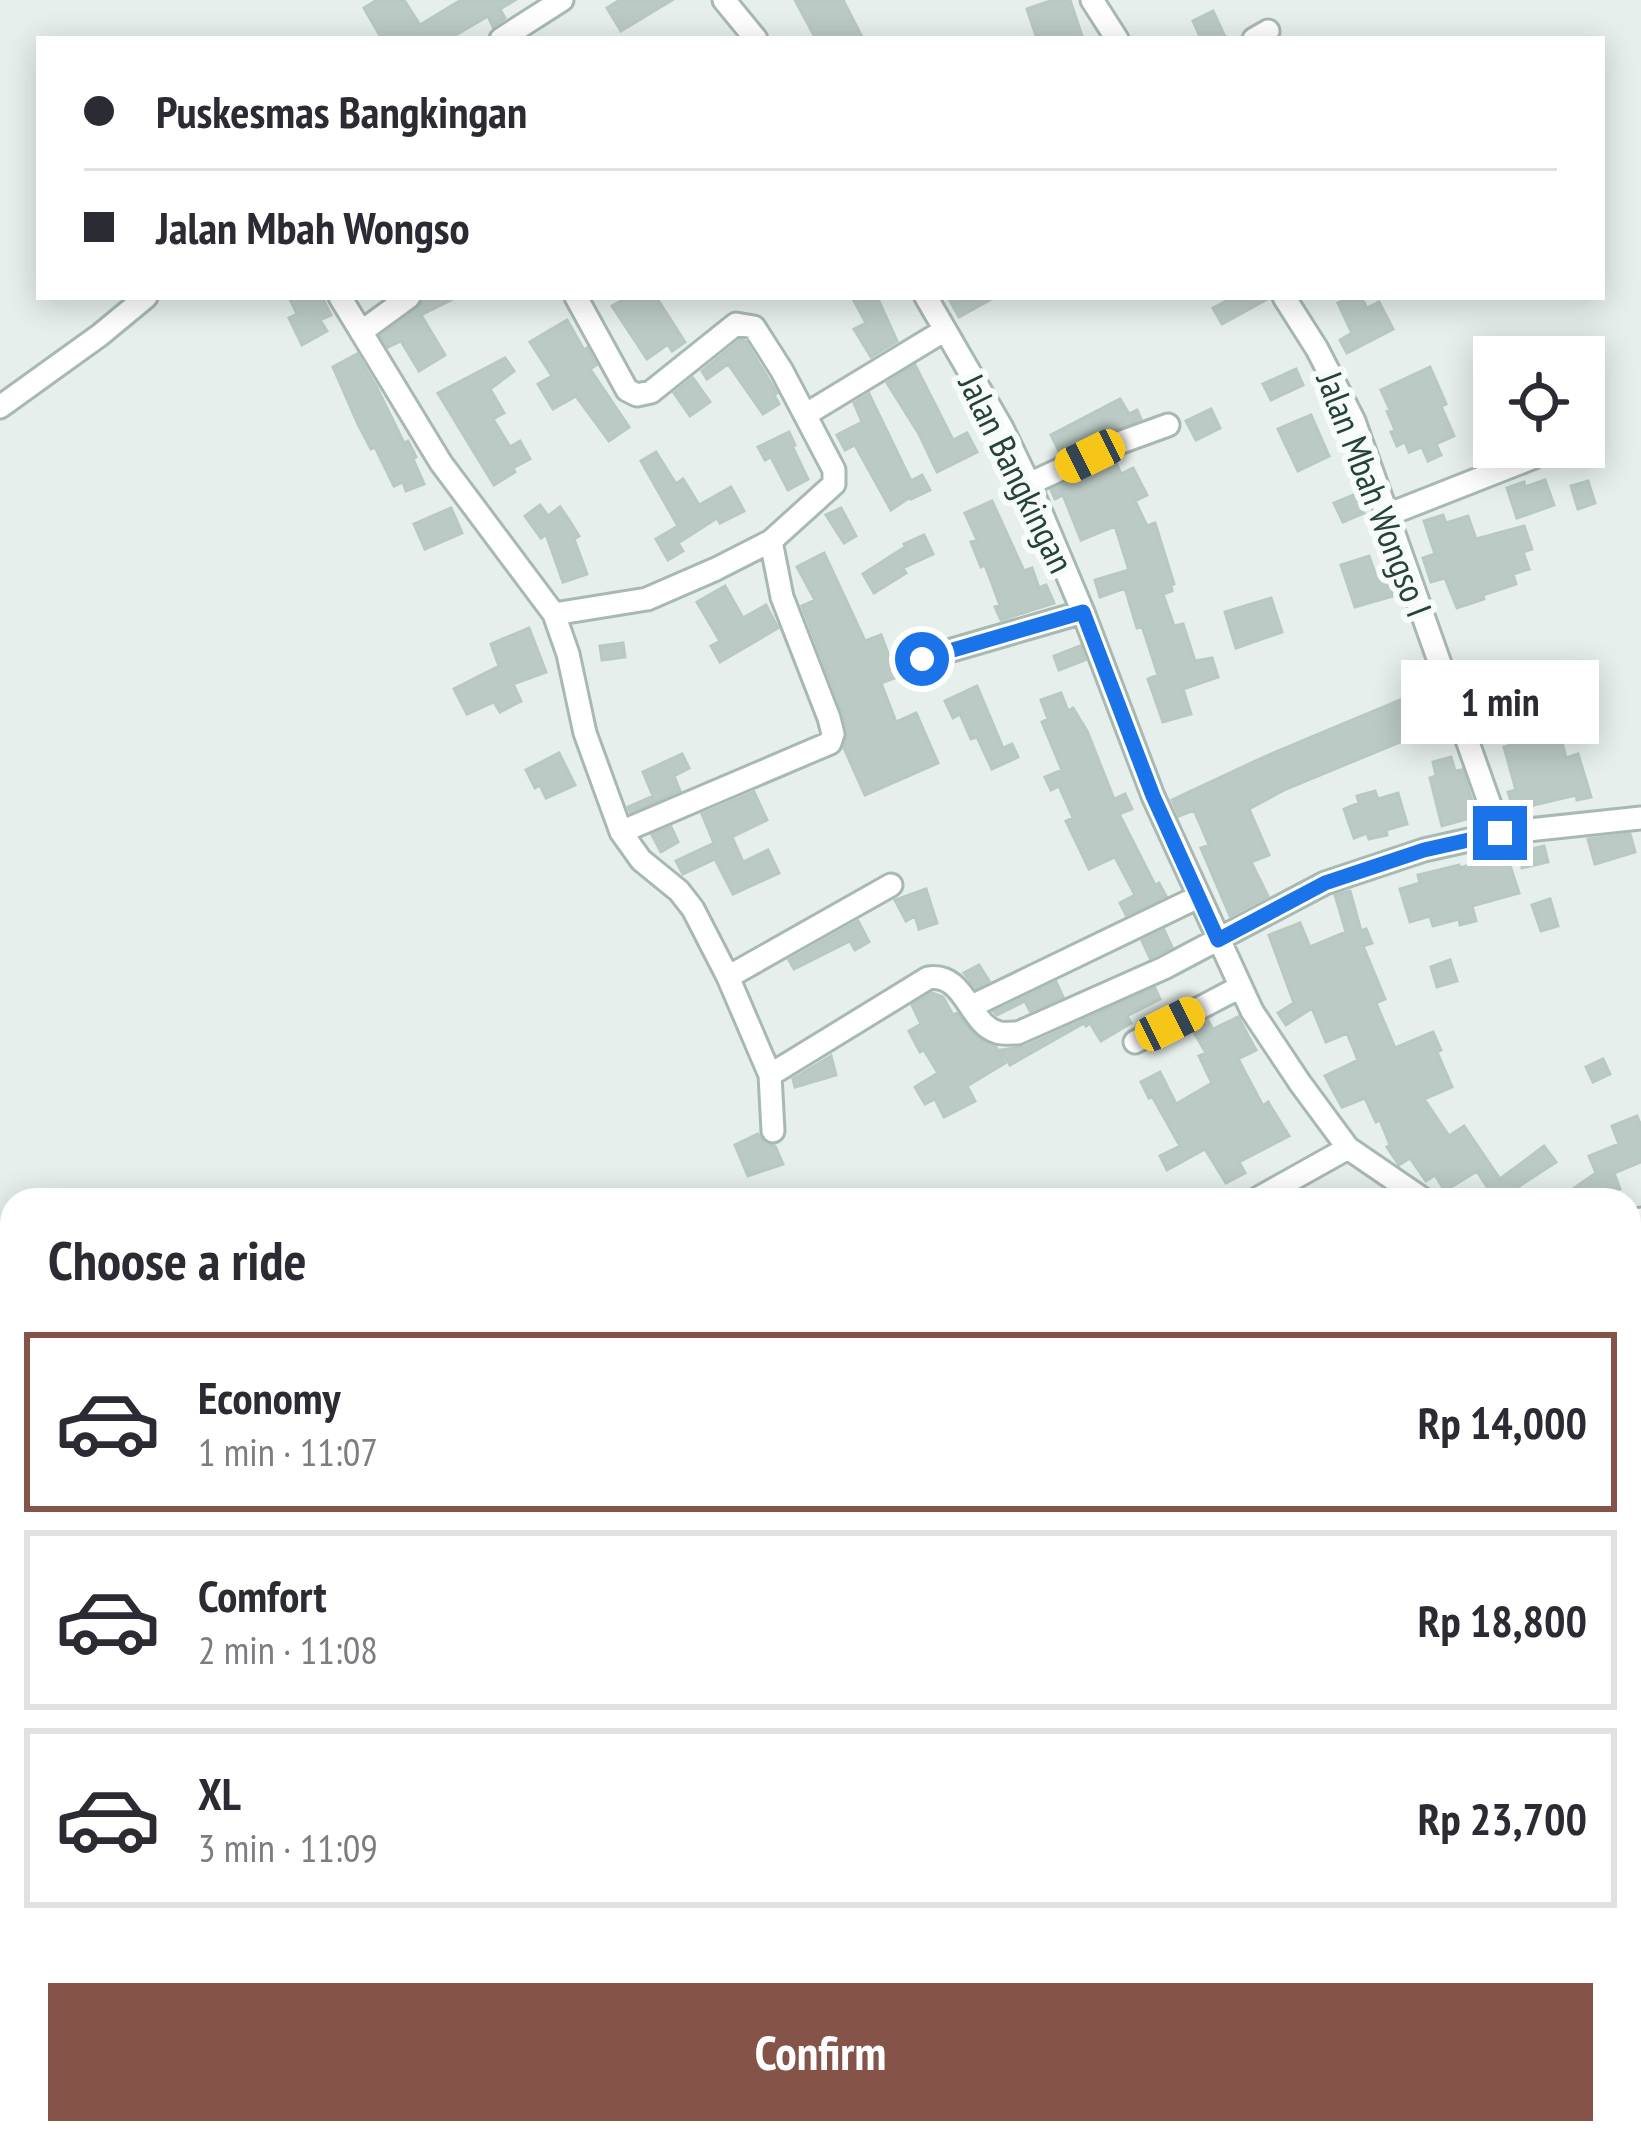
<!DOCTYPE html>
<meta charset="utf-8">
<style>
body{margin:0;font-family:"PT Sans Narrow",sans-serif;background:#f2f2f3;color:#2b2b33;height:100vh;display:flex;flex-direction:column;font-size:45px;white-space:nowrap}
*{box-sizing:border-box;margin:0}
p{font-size:39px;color:#7c7c81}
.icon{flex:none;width:66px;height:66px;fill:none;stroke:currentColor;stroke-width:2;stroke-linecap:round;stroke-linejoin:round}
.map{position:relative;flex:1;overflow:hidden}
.panel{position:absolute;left:0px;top:1188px;width:1641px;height:957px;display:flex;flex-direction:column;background:#fff;border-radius:36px 36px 0 0;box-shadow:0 6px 30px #0003}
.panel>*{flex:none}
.banner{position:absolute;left:36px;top:36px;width:1569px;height:264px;border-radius:0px;box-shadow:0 6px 30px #0003;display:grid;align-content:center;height:264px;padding:0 48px;background:#fff}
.buttons{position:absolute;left:1473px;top:336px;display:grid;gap:24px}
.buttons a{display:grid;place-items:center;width:132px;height:132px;border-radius:0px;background:#fff;box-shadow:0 6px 30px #0003;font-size:60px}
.end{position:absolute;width:54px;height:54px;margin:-27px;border:15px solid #1a73e8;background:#fff;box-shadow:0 0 0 6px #fff}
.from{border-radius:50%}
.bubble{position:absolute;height:84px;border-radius:0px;background:#fff;box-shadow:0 6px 30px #0003;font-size:39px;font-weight:800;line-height:84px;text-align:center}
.car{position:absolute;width:36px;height:72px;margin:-36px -18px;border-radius:15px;box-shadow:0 0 9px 3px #0007;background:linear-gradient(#f5c518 24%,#345 0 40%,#f5c518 0 76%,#345 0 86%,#f5c518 0)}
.banner b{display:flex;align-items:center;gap:42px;height:114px;font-size:45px}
.banner b+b{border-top:3px solid #e1e1e2}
.banner i{width:30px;height:30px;background:#2b2b33}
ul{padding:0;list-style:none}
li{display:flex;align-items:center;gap:36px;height:180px;margin:0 24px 18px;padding:0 24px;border:6px solid #e1e1e2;border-radius:0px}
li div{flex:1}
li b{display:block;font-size:45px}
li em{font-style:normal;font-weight:800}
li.on{border-color:#855347}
li>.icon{width:108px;height:108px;stroke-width:1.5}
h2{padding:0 48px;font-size:54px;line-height:144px}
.action{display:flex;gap:24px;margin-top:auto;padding:24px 48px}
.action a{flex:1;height:138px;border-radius:0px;background:#855347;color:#fff;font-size:48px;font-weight:800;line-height:138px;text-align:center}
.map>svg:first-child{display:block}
.building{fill:#bbcac4;stroke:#b8c9c2;stroke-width:3}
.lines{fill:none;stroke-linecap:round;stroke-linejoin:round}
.minor-casing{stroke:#a8b8b2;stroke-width:27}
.minor{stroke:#fff;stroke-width:21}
.route{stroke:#1a73e8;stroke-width:15}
.labels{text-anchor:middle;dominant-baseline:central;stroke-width:12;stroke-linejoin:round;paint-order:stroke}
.street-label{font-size:36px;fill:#24423a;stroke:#f7fbf9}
</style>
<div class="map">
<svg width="1641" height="2143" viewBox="0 0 1641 2143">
<rect width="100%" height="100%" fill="#e6efeb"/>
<path class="building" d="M377 0H404L420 25 461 0H515L500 9 505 18 493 27 488 16 449 39H382L364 8Z
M620 0H672L621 31 607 8Z
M795 0H843L863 39H816Z
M1053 0H1070L1083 39H1037L1027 9Z
M1213 11 1226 39H1201L1193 21Z
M289 297H322L331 315 320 320 327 331 302 345 289 318 297 314Z
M424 297H457L421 315 445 355 419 371 401 341 388 347 381 336 418 309Z
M628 297H656L685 342 672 351 668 344 647 359 612 306Z
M852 297H877L897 341 871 357 854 329 866 323Z
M948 297H995L959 317Z
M1234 297H1269V298L1222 324 1213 308Z
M1350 297H1361L1367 308 1379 302 1393 329 1347 353 1340 340 1352 333 1338 303Z
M567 320 584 350 587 348 596 365 590 369 629 427 609 441 576 396 553 409 538 384 552 376 530 342Z
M740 340 745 341 777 393 774 395 779 404 763 414 728 364 707 379 702 371Z
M357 354 376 386 404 443 408 441 416 457 413 459 424 484 406 491 403 482 394 486 375 447 371 449 358 424 333 367Z
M505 358 514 371 490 389 504 413 493 419 510 447 520 441 530 459 513 468 515 472 494 485 438 393Z
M915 365 953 440 967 433 977 452 937 472 919 434 887 383Z
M1430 367 1446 404 1441 406 1454 436 1436 444 1441 455 1428 461 1422 447 1409 452 1405 442 1397 446 1391 432 1395 430 1387 411 1390 410 1381 390Z
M1296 369 1303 385 1271 400 1263 384Z
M693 378 710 402 690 416 674 393Z
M869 394 911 481 922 475 930 490 911 499 910 497 891 510 855 445 845 450 837 435 862 422 854 403Z
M1120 399 1129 414 1137 410 1141 419 1060 453 1051 435Z
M1211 409 1220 428 1196 440 1186 421Z
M1311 415 1329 456 1298 471 1278 429Z
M789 432 795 445 792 446 808 479 788 490 771 457 765 460 758 447Z
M656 452 676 484 683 479 699 505 731 487 744 511 720 523 717 518 678 543 683 551 668 560 656 539 678 526 641 461Z
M1115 460 1121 474 1133 468 1147 495 1135 501 1147 526 1155 523 1174 584 1171 585 1172 591 1163 594 1174 626 1183 624 1195 661 1212 658 1218 677 1183 689 1191 714 1163 722 1148 679 1158 675 1142 626 1137 628 1125 588 1100 597 1095 580 1129 570 1115 526 1081 540 1063 495 1055 499 1051 490Z
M1545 480 1554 505 1517 518 1507 488 1524 482 1525 487Z
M1588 481 1595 503 1578 509 1571 486Z
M1356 494 1364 513 1343 522 1334 503Z
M992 501 1024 571 1032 568 1039 588 1046 585 1054 603 1001 620 995 607 1000 605 985 565 981 567 971 542 977 540 965 513Z
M540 505 548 516 560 507 569 520 579 536 574 539 587 574 563 582 546 534 541 538 525 516Z
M451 508 462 533 425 549 414 524Z
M841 508 856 536 844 543 826 515Z
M1443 515 1446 523 1468 516 1476 539 1524 526 1532 549 1523 552 1529 569 1513 574 1516 584 1483 595 1484 599 1457 608 1445 578 1431 582 1423 558 1435 554 1424 521Z
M924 535 933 554 903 568 906 573 874 593 863 574 905 547 904 544Z
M824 553 865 641 881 635 897 677 881 683 896 722 916 713 938 763 865 795 844 748 848 732 843 713 802 606 815 600 797 567Z
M1369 556 1375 573 1387 569 1391 583 1395 581 1400 594 1355 607 1341 565Z
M725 586 743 618 766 605 778 628 720 662 711 646 720 641 697 602Z
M1271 598 1282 632 1236 648 1225 612Z
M529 628 546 672 513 684 521 701 500 712 494 702 467 714 454 689 499 666 491 644Z
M623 643 625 657 602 660 600 646Z
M1080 646 1085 660 1059 670 1054 656Z
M1520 680 1529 716 1543 712 1550 738 1560 735 1566 758 1578 754 1591 797 1577 800 1576 795 1514 810 1508 792 1516 790 1504 747 1511 745 1505 723 1513 721 1503 685Z
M977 686 1003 748 1012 744 1018 757 992 769 977 737 971 739 960 714 953 718 945 701Z
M1429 688 1444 724 1286 789 1249 809 1269 855 1251 862 1268 896 1230 916 1201 848 1209 845 1194 810 1179 816 1172 800 1264 757Z
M1061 693 1068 711 1073 708 1087 731 1114 799 1125 794 1132 809 1119 814 1155 885 1159 883 1166 896 1126 915 1120 903 1135 895 1115 857 1089 869 1066 821 1073 818 1059 786 1051 790 1045 777 1062 770 1042 722 1048 719 1041 700Z
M559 753 575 785 546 798 540 785 535 788 526 770Z
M682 754 689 768 674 776 680 791 630 812 628 807 653 796 643 772Z
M1451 757 1455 771 1462 770 1477 816 1442 826 1430 778 1436 776 1433 762Z
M1375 791 1378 799 1398 793 1407 824 1386 830 1387 835 1369 839 1367 833 1354 838 1344 809 1359 803 1357 796Z
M754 792 767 820 732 837 743 862 768 850 779 873 733 894 715 859 683 874 676 861 714 843 702 814Z
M671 827 678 842 661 852 652 835Z
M1630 834 1635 852 1595 864 1588 839Z
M1544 846 1548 862 1522 868 1519 852Z
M1508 859 1519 893 1472 906 1476 921 1460 925 1459 919 1433 926 1430 916 1410 922 1400 889 1420 883 1418 875 1459 865 1460 868 1480 862 1481 866Z
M926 889 937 923 919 929 915 916 906 921 895 900Z
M1350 891 1361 931 1366 929 1372 943 1363 946 1385 999 1376 1003 1395 1048 1433 1032 1441 1050 1437 1052 1452 1087 1424 1099 1449 1136 1464 1126 1500 1179 1544 1146 1556 1162 1498 1200H1495L1477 1171 1445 1191 1435 1175 1426 1181 1410 1158 1399 1165 1387 1147 1390 1145 1380 1120 1376 1122 1365 1098 1342 1107 1325 1076 1358 1060 1347 1033 1326 1042 1312 1008 1286 1025 1278 1013 1294 1003 1269 935 1300 923 1310 947 1346 932 1335 895Z
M1550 899 1558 926 1541 931 1532 905Z
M858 921 869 942 855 950 850 941 794 969 789 960Z
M1164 930 1172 947 1150 958 1142 941Z
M1450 960 1457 981 1437 987 1431 967Z
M979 965 989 981 976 988 964 973Z
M1056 982 1063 997 1030 1011 1025 1001 997 1015 994 1012Z
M1155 988 1160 999 1127 1016 1131 1023 1101 1041 1090 1023 1086 1026 1084 1023 1010 1065 1001 1050 1024 1047Z
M932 993 943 997 953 1015 957 1013 978 1038 996 1047 1005 1063 967 1086 975 1101 944 1117 935 1099 925 1104 915 1087 938 1073 924 1050 920 1052 909 1031 921 1024 912 1005Z
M1238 1017 1256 1050 1238 1059 1263 1106 1268 1102 1289 1136 1239 1162 1245 1173 1226 1183 1205 1149 1167 1170 1160 1156 1180 1146 1152 1096 1149 1098 1141 1082 1160 1072 1176 1104 1212 1083 1199 1056 1206 1053 1192 1029 1208 1021 1213 1029Z
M831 1056 836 1075 795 1087 793 1079Z
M1603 1059 1610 1074 1593 1082 1586 1067Z
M1637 1116 1641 1126V1162L1614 1173 1620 1189 1591 1200H1557L1596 1173 1589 1156 1619 1144 1612 1126Z
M758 1134 765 1144 775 1146 783 1164 748 1176 735 1145Z"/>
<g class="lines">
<g class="minor-casing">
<path id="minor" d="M724 0 756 39
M1092 0 1117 39
M501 39 562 0
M1254 39 1268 31
M340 297 441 463 554 614 568 654 585 733 621 832 641 860 679 891 693 909 728 977 770 1075 773 1131
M926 297 1002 428 1029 484 1083 612 1153 796 1252 1011 1300 1083 1348 1148 1424 1200
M1284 297 1317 349 1354 421 1500 833
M361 332 409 297
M0 407 100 335 146 297
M805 415 945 330
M1029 484 1113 445 1168 425
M1387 515 1532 458
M554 614 647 599 716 569 771 541 834 484V470L782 371 754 327 736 324 651 392 637 395 627 390 576 297
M921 659 1083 612
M621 832 830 743 833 734 829 718 782 597 771 541
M728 977 891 885
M972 1006 1198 897
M1135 1042 1240 987
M770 1075 928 978C965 972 969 1024 997 1032 1001 1034 1013 1033 1018 1033L1164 968 1325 883 1424 850 1500 833 1641 818
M1255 1200 1348 1148
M1629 1229 1641 1219
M1629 1350 1641 1361
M1629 1938 1641 1932
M1571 2133 1577 2143
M1331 2134 1332 2133
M1531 2143 1553 2133"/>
</g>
<use href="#minor" class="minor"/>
</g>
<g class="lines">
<path class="route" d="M922 659 1083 612 1153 796 1218 940 1325 883 1424 850 1500 833"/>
</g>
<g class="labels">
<g class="street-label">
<text transform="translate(1017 473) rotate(64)">Jalan Bangkingan</text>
<text transform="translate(1375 494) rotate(69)">Jalan Mbah Wongso I</text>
</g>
</g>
</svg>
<div class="buttons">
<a><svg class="icon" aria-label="locate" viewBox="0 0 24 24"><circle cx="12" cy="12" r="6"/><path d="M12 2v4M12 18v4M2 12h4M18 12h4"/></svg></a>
</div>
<i class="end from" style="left:922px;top:659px"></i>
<i class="end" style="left:1500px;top:833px"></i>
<div class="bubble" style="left:1401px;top:660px;width:198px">1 min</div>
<i class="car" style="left:1090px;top:456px;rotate:244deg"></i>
<i class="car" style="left:1170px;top:1024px;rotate:63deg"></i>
<div class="banner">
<b><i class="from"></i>Puskesmas Bangkingan</b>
<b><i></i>Jalan Mbah Wongso</b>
</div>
<section class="panel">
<h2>Choose a ride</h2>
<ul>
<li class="on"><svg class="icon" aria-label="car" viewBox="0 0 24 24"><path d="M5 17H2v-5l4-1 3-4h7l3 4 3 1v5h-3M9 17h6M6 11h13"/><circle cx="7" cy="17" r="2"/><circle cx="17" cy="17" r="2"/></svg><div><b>Economy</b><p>1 min · 11:07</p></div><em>Rp 14,000</em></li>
<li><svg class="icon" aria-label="car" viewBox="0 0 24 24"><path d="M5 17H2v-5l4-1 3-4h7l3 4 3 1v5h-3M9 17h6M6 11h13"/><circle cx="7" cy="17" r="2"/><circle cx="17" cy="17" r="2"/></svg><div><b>Comfort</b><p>2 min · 11:08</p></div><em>Rp 18,800</em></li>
<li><svg class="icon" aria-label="car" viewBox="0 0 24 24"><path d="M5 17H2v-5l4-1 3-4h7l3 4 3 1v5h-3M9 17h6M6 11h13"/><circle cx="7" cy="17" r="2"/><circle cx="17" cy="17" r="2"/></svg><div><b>XL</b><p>3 min · 11:09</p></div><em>Rp 23,700</em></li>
</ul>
<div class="action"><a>Confirm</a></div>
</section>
</div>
